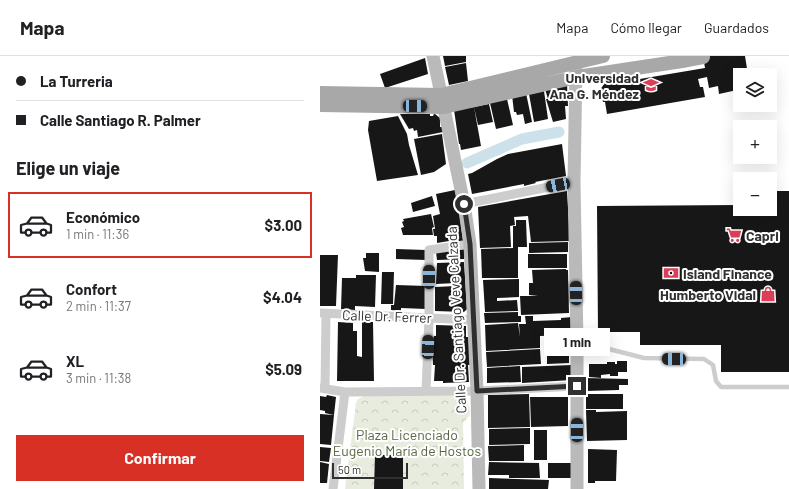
<!DOCTYPE html>
<html lang="es">
<meta charset="utf-8">
<style>
body{margin:0;font-family:Barlow,sans-serif;background:#f6f6f6;color:#202124;height:100vh;display:flex;flex-direction:column;font-size:15px;white-space:nowrap}
*{box-sizing:border-box;margin:0}
p{font-size:13px;color:#757577}
.icon{flex:none;width:22px;height:22px;fill:none;stroke:currentColor;stroke-width:2;stroke-linecap:round;stroke-linejoin:round}
.map{position:relative;flex:1;overflow:hidden}
.panel{display:flex;flex-direction:column;background:#fff;width:320px}
.panel>*{flex:none}
.hud{display:grid;align-content:center;height:88px;padding:0 16px;background:#fff}
.fabs{position:absolute;left:413px;top:12px;display:grid;gap:8px}
.fabs a{display:grid;place-items:center;width:44px;height:44px;border-radius:0px;background:#fff;box-shadow:0 4px 16px #0002;font-size:20px}
.scale{position:absolute;left:12px;bottom:10px;width:76px;box-sizing:border-box;padding-left:4px;border:2px solid #303030;border-top:0;font-size:11px;line-height:14px;white-space:nowrap;color:#303030;-webkit-text-stroke:3px #fff;paint-order:stroke}
.end{position:absolute;width:18px;height:18px;margin:-9px;border:5px solid #303030;background:#fff;box-shadow:0 0 0 2px #fff}
.from{border-radius:50%}
.bubble{position:absolute;height:28px;border-radius:0px;background:#fff;box-shadow:0 4px 16px #0002;font-size:13px;font-weight:700;line-height:28px;text-align:center}
.car{position:absolute;width:12px;height:24px;margin:-12px -6px;border-radius:5px;box-shadow:0 0 3px 1px #0007;background:linear-gradient(#222 24%,#8ab4d8 0 40%,#222 0 76%,#8ab4d8 0 86%,#222 0)}
.hud b{display:flex;align-items:center;gap:14px;height:38px;font-size:15px}
.hud b+b{border-top:1px solid #e0e0e0}
.hud i{width:10px;height:10px;background:#202124}
ul{padding:0;list-style:none}
li{display:flex;align-items:center;gap:12px;height:66px;margin:0 8px 6px;padding:0 8px;border:2px solid transparent;border-radius:0px}
li div{flex:1}
li b{display:block;font-size:15px}
li em{font-style:normal;font-weight:700}
li.current{border-color:#d93025}
li>.icon{width:36px;height:36px;stroke-width:1.5}
h2{padding:0 16px;font-size:18px;line-height:48px}
.primary-button{display:flex;gap:8px;margin-top:auto;padding:8px 16px}
.primary-button a{flex:1;height:46px;border-radius:0px;background:#d93025;color:#fff;font-size:16px;font-weight:700;line-height:46px;text-align:center}
header{display:flex;align-items:center;gap:24px;box-sizing:border-box;height:56px;padding:0 20px;background:#fff;border-bottom:1px solid #e0e0e0}
header strong{font-size:19px}
nav{display:flex;gap:22px;margin-inline-start:auto;font-size:14px}
main{display:flex;flex:1;min-height:0}
.map>svg:first-child{display:block}
.park{fill:url(#park-crowns)}
.lines{fill:none;stroke-linecap:round;stroke-linejoin:round}
.canal{stroke:#cde1ea;stroke-width:11}
.building{fill:#171717}
.lane{stroke:#cdcdcd;stroke-width:4.5}
.street{stroke:#cdcdcd;stroke-width:9}
.secondary{stroke:#bababa;stroke-width:13}
.primary{stroke:#a8a8a8;stroke-width:14}
.route{stroke:#303030;stroke-width:5}
.labels{text-anchor:middle;dominant-baseline:central;stroke-width:4;stroke-linejoin:round;paint-order:stroke}
.poi-label{font-size:14px;font-weight:bold;fill:#303030;stroke:#fff;text-anchor:end}
.street-label{font-size:14px;fill:#303030;stroke:#fff}
.park-label{font-size:14px;fill:#566940;stroke:#fff}
</style>
<header>
<strong>Mapa</strong>
<nav><a>Mapa</a><a>Cómo llegar</a><a>Guardados</a></nav>
</header>
<main>
<section class="panel">
<div class="hud">
<b><i class="from"></i>La Turreria</b>
<b><i></i>Calle Santiago R. Palmer</b>
</div>
<h2>Elige un viaje</h2>
<ul>
<li class="current"><svg class="icon" aria-label="car" viewBox="0 0 24 24"><path d="M5 17H2v-5l4-1 3-4h7l3 4 3 1v5h-3M9 17h6M6 11h13"/><circle cx="7" cy="17" r="2"/><circle cx="17" cy="17" r="2"/></svg><div><b>Económico</b><p>1 min · 11:36</p></div><em>$3.00</em></li>
<li><svg class="icon" aria-label="car" viewBox="0 0 24 24"><path d="M5 17H2v-5l4-1 3-4h7l3 4 3 1v5h-3M9 17h6M6 11h13"/><circle cx="7" cy="17" r="2"/><circle cx="17" cy="17" r="2"/></svg><div><b>Confort</b><p>2 min · 11:37</p></div><em>$4.04</em></li>
<li><svg class="icon" aria-label="car" viewBox="0 0 24 24"><path d="M5 17H2v-5l4-1 3-4h7l3 4 3 1v5h-3M9 17h6M6 11h13"/><circle cx="7" cy="17" r="2"/><circle cx="17" cy="17" r="2"/></svg><div><b>XL</b><p>3 min · 11:38</p></div><em>$5.09</em></li>
</ul>
<div class="primary-button"><a>Confirmar</a></div>
</section>
<div class="map">
<svg width="469" height="433" viewBox="0 0 469 433">
<defs>
<pattern id="park-crowns" width="20" height="18" patternUnits="userSpaceOnUse"><rect width="20" height="18" fill="#e7ecdf"/><path d="M2 6a3 3 0 1 1 6 0M12 15a3 3 0 1 1 6 0" fill="none" stroke="#c6cbc0"/></pattern>
</defs>
<rect width="100%" height="100%" fill="#fff"/>
<path class="park" d="M46 339 140 340C148 345 150 350 150 359L143 367 144 433H25L36 347 38 343Z"/>
<g class="lines">
<path class="canal" d="M147 107 202 83 239 76"/>
</g>
<path class="building" d="M123 0H146V6L125 10Z
M383 0H425L428 19H420V27L416 28 417 34 399 38 398 30 389 32 387 21 378 23 380 31H383L385 41 287 58 285 46H283L282 40 278 37 286 25 290 28 385 12Z
M105 2 108 18 65 32 60 18Z
M146 7 148 25 129 29 125 11Z
M247 28 248 50H245L246 63 233 66 226 43H228L225 33Z
M224 35 228 63 214 66 209 38Z
M206 37 212 66 205 68 203 58 197 59 196 56H194L192 39Z
M187 43 193 69 176 73 170 47Z
M169 48 173 66 158 69 154 51Z
M154 51 161 90 141 94 140 88H139L134 54Z
M80 58H110V60H113L114 58H115L120 62V71H122L123 76 98 81 97 74 94 75 93 72 89 73Z
M78 60 87 78 89 89 98 119 57 125 48 74 49 65Z
M122 78 126 108 114 116 101 119 94 83Z
M242 88 246 120 215 126 216 127 204 130V128L152 138 148 118 152 117 177 103 188 98Z
M135 134 139 154 143 185 136 186 135 184 117 187V180H114L113 173H115L113 160 120 158 116 138Z
M247 135 250 185 211 186 208 160 194 161 195 169 190 170 191 191 160 192 158 151Z
M450 135H469V316H401V289H320V276H278L277 150 420 149V153H450Z
M112 140 115 150 93 156 91 147Z
M111 158 114 171 112 172 113 179H83L81 172 84 171 82 166 84 165 83 163Z
M196 164H206L207 191H198V222H162L161 193 193 192V170H196Z
M248 186V196L209 197V187Z
M76 193 106 194V204L76 203Z
M143 193 145 194V201H144V203L117 204 116 196Z
M46 197H59V216L45 215 43 202H46Z
M208 198H247V212H208Z
M0 199H18L16 250H0Z
M144 206 147 253 144 256 115 255V231L136 230V227L116 228 117 207Z
M246 213V214H248L249 257 201 259 200 240H218L209 239V227H213L212 214Z
M62 216H74L73 248H61Z
M36 219H56L55 251 35 250V254L21 253 22 222H36Z
M199 223V241L177 242V245L197 244 198 255 165 256 163 224Z
M76 229 107 230 106 253 81 252V255L71 254V249H74Z
M198 256V260H201V266L165 267 164 257Z
M205 260H213V265L241 264V262L252 261 251 279 220 280V292L166 295 165 269 198 267 200 281 199 268H206Z
M18 266 33 267V275H37V300L42 301V266H53L54 325H42V316V325H17Z
M116 269 146 270V281H149L151 309H148L149 326 123 327V325H114L115 309H113L112 290 114 280H116Z
M220 293 221 308 167 311 166 296Z
M227 295H249V307L227 308Z
M297 305H307V316H298V320H290V318L281 319V322L269 321V308H287V306H295V308H297Z
M252 309V324L202 327V311Z
M200 310 201 326 167 327V312Z
M265 322 308 323V329H299V334L266 335Z
M209 338 210 371 168 372V339Z
M266 338H303V353H266Z
M7 339 16 341 14 359 5 357V355L0 354V340L6 341Z
M210 341H248V370L211 371Z
M266 354H276V356L307 355V384L267 385Z
M0 358 14 359 11 389 0 388Z
M210 372V388L169 389V373Z
M214 374H227V404H214Z
M204 389V405H169L168 390Z
M0 391 11 392 9 406 0 405Z
M268 393 297 394 296 425H275V427H268Z
M55 399H83V433H54Z
M0 406 9 408 7 427H0Z
M169 406 219 407 220 422H189V419H168Z
M228 407H251V422H228Z
M169 422 229 424 228 433H169Z"/>
<g class="lines">
<path class="lane" d="M258 285 324 302 384 303 393 309 396 325 401 331H469"/>
<path class="street" d="M144 148 254 126
M0 257 154 264
M0 332 25 336 157 335 257 330
M5 333 6 258
M106 335 109 262V194L150 188
M13 433 25 336"/>
<path class="secondary" d="M113 0 144 148 150 188 157 335 159 433
M256 11 254 126 257 285V433"/>
<path class="primary" d="M0 37 121 39 283 0
M0 49 124 51 257 21 362 5 383 1"/>
</g>
<g class="lines">
<path class="route" d="M144 148 150 188 157 335 257 330"/>
</g>
<defs>
<g id="university-bare" transform="scale(1.2)"><path d="M0-5L7-2L0 1L-7-2ZM-4 1L0 2.5L4 1V4Q0 6-4 4Z" fill="#da3f57" stroke="#fff" stroke-width="2.5" paint-order="stroke"/></g>
<g id="supermarket-bare" transform="scale(1.2)"><path d="M-6-5.5h2.5l.6 2H6L4.5 2H-2.5L-4.4-4H-6ZM-1.5 3.2a1.3 1.3 0 1 0 .1 0ZM3 3.2a1.3 1.3 0 1 0 .1 0Z" fill="#da3f57" stroke="#fff" stroke-width="2.5" paint-order="stroke"/></g>
<g id="bank-bare" transform="scale(1.2)"><path d="M-6-4H6V4H-6ZM0-2.3a2.3 2.3 0 1 0 0 4.6a2.3 2.3 0 1 0 0-4.6Z" fill="#da3f57" stroke="#fff" stroke-width="2.5" paint-order="stroke"/></g>
<g id="shop-bare" transform="scale(1.2)"><path d="M-5-2.5h2.3a2.7 3.5 0 0 1 5.4 0H5L5.5 6h-11ZM-1.5-2.5h3a1.5 2.3 0 0 0-3 0Z" fill="#da3f57" stroke="#fff" stroke-width="2.5" paint-order="stroke"/></g>
</defs>
<g fill-rule="evenodd">
<use href="#university-bare" x="331" y="29"/>
<use href="#supermarket-bare" x="414" y="179"/>
<use href="#bank-bare" x="351" y="217"/>
<use href="#shop-bare" x="448" y="238"/>
</g>
<g class="labels">
<g class="poi-label">
<text x="319" y="21">Universidad<tspan x="319" dy="16">Ana G. Méndez</tspan></text>
<text x="426" y="179" text-anchor="start">Capri</text>
<text x="363" y="217" text-anchor="start">Island Finance</text>
<text x="436" y="238">Humberto Vidal</text>
</g>
<g class="street-label">
<text transform="translate(67 260) rotate(2)">Calle Dr. Ferrer</text>
<text transform="translate(136 264) rotate(-93)">Calle Dr. Santiago Veve Calzada</text>
</g>
<g class="park-label">
<text x="87" y="378">Plaza Licenciado<tspan x="87" dy="16">Eugenio María de Hostos</tspan></text>
</g>
</g>
</svg>
<div class="fabs">
<a><svg class="icon" aria-label="layers" viewBox="0 0 24 24"><path d="M12 4l9 5-9 5-9-5zM3 14l9 5 9-5"/></svg></a>
<a>+</a>
<a>−</a>
</div>
<div class="scale">50 m</div>
<i class="end from" style="left:144px;top:148px"></i>
<i class="end" style="left:257px;top:330px"></i>
<div class="bubble" style="left:224px;top:272px;width:66px">1 min</div>
<i class="car" style="left:95px;top:50px;rotate:91deg"></i>
<i class="car" style="left:238px;top:129px;rotate:259deg"></i>
<i class="car" style="left:109px;top:221px;rotate:0deg"></i>
<i class="car" style="left:256px;top:237px;rotate:359deg"></i>
<i class="car" style="left:108px;top:291px;rotate:2deg"></i>
<i class="car" style="left:354px;top:303px;rotate:271deg"></i>
<i class="car" style="left:257px;top:374px;rotate:0deg"></i>
</div>
</main>
